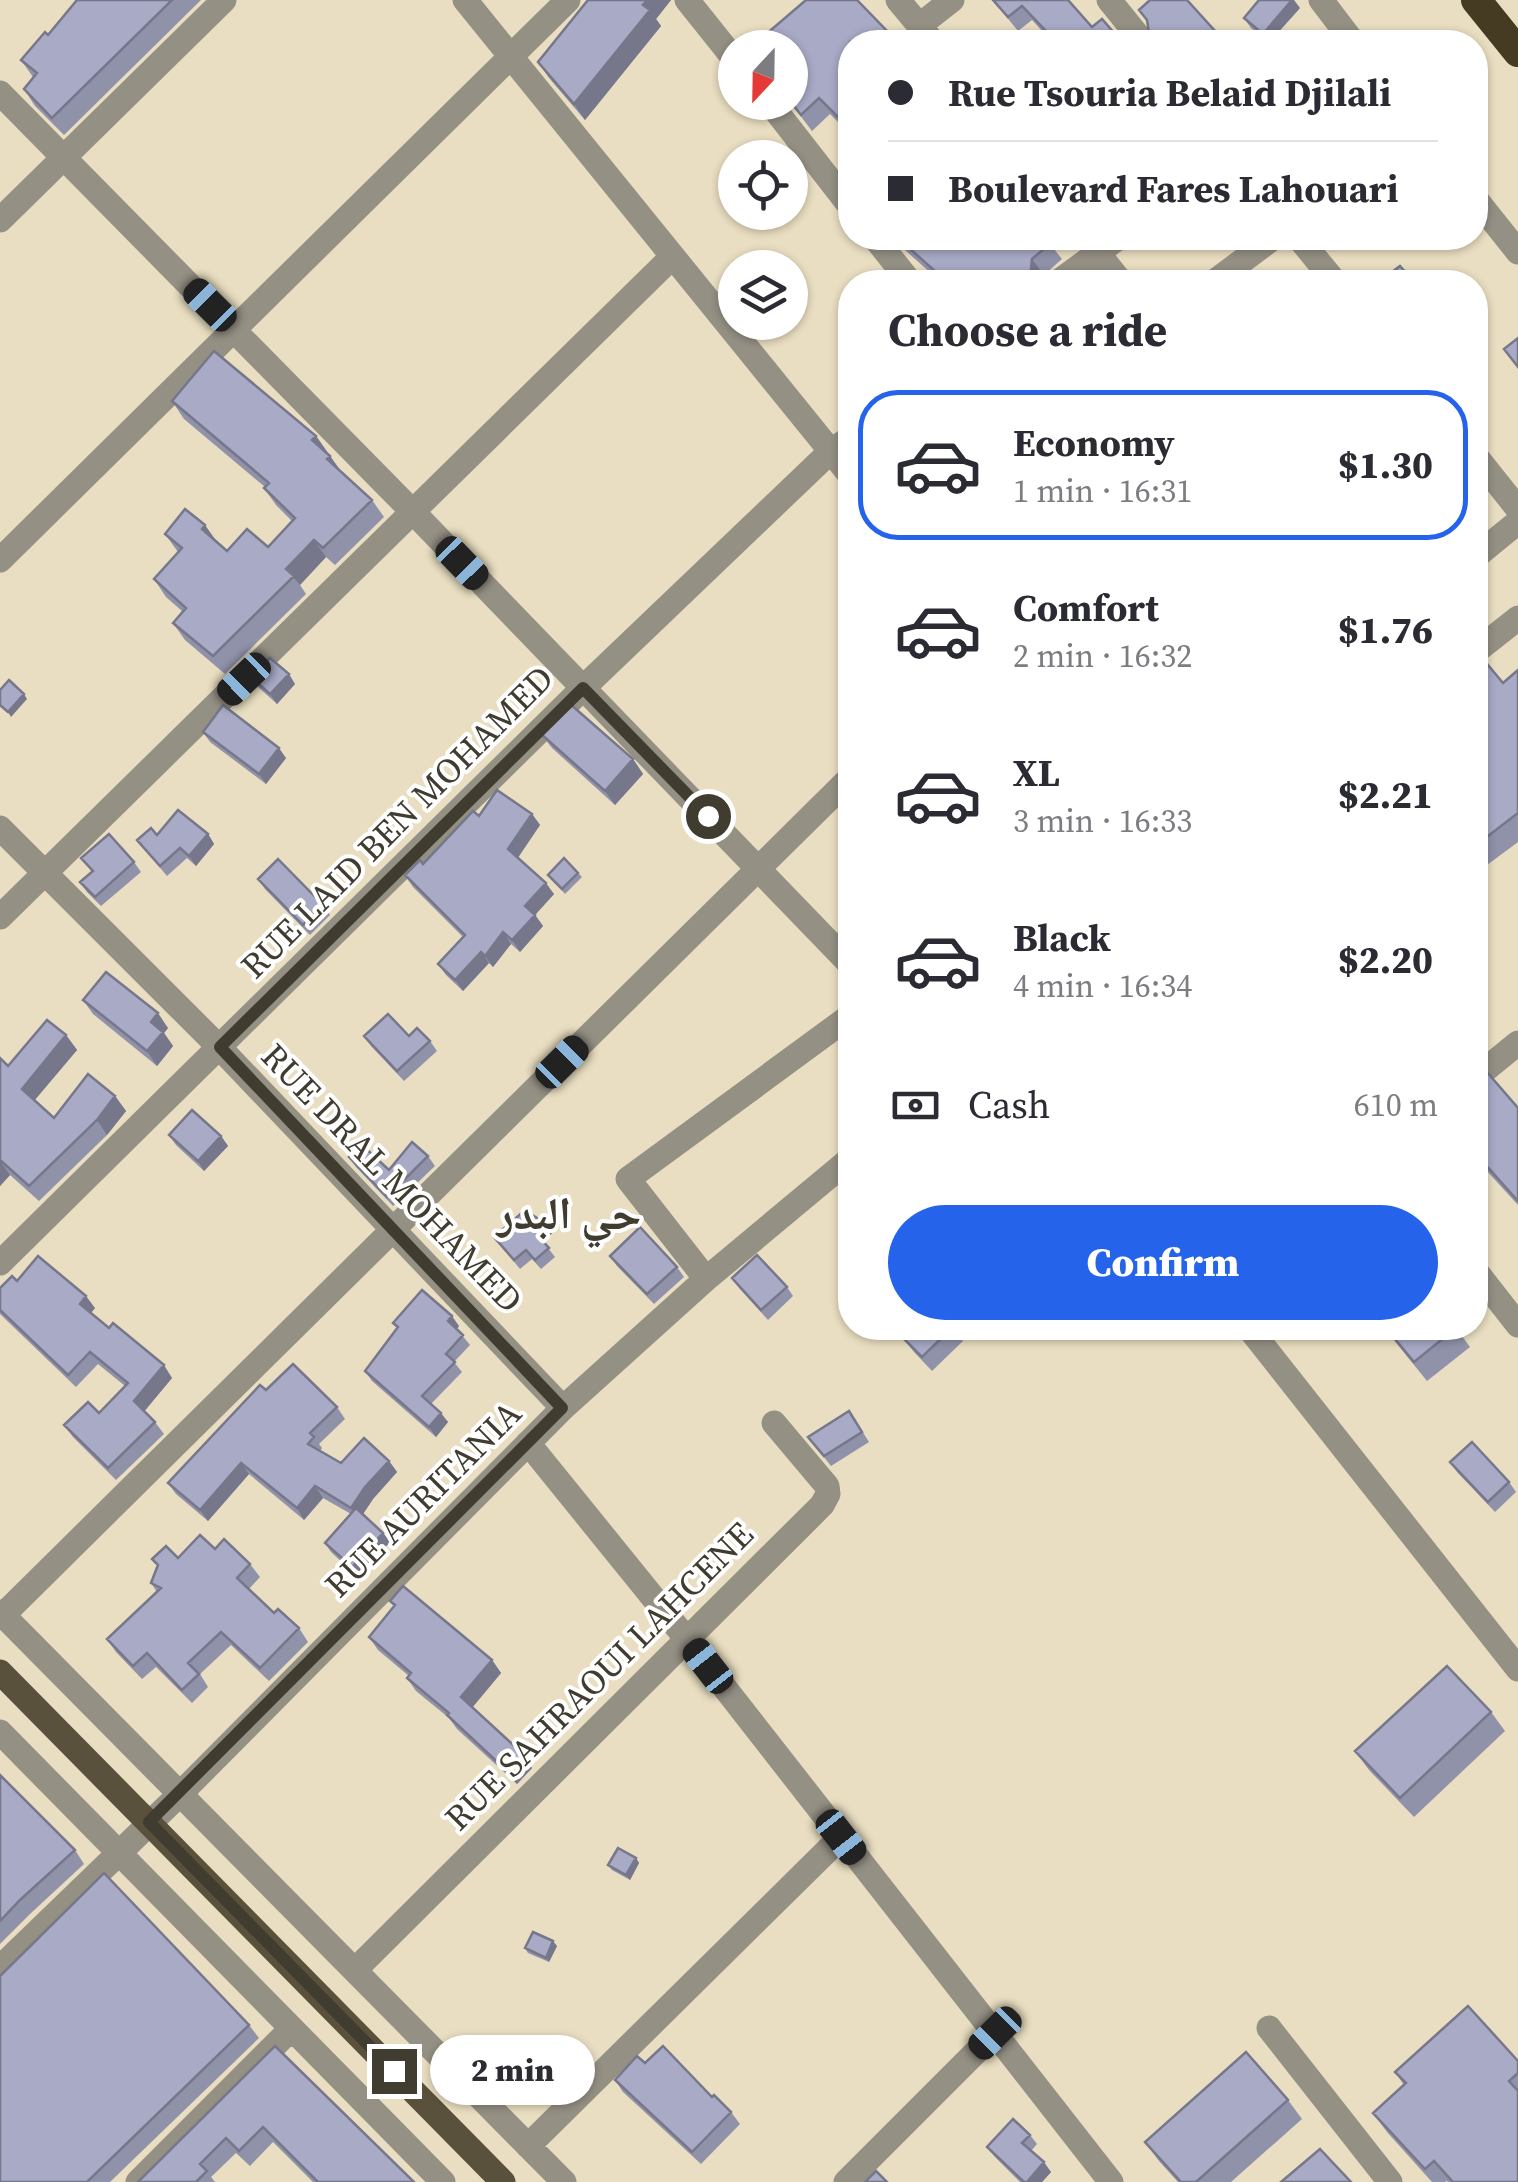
<!DOCTYPE html>
<meta charset="utf-8">
<style>
body{margin:0;font-family:"Source Serif 4","Noto Naskh Arabic",serif;background:#f2f2f3;color:#2b2b33;height:100vh;display:flex;flex-direction:column;font-size:38px;white-space:nowrap}
*{box-sizing:border-box;margin:0}
p{font-size:32px;color:#7c7c81}
.icon{flex:none;width:55px;height:55px;fill:none;stroke:currentColor;stroke-width:2;stroke-linecap:round;stroke-linejoin:round}
.map{position:relative;flex:1;overflow:hidden}
.sheet{position:absolute;left:838px;top:270px;width:650px;height:1070px;display:flex;flex-direction:column;background:#fff;border-radius:40px;box-shadow:0 2px 8px #0004}
.sheet>*{flex:none}
.guide{position:absolute;left:838px;top:30px;width:650px;height:220px;border-radius:40px;box-shadow:0 2px 8px #0004;display:grid;align-content:center;height:220px;padding:0 50px;background:#fff}
.needle{width:65px;rotate:202deg}
.buttons{position:absolute;left:718px;top:30px;display:grid;gap:20px}
.buttons a{display:grid;place-items:center;width:90px;height:90px;border-radius:50%;background:#fff;box-shadow:0 2px 8px #0004;font-size:50px}
.end{position:absolute;width:45px;height:45px;margin:-22px;border:12px solid #403c30;background:#fff;box-shadow:0 0 0 5px #fff}
.from{border-radius:50%}
.bubble{position:absolute;height:70px;border-radius:35px;background:#fff;box-shadow:0 2px 8px #0004;font-size:32px;font-weight:800;line-height:70px;text-align:center}
.car{position:absolute;width:30px;height:60px;margin:-30px -15px;border-radius:12px;box-shadow:0 0 8px 2px #0007;background:linear-gradient(#222 24%,#8ab4d8 0 40%,#222 0 76%,#8ab4d8 0 86%,#222 0)}
.guide b{display:flex;align-items:center;gap:35px;height:95px;font-size:38px}
.guide b+b{border-top:2px solid #e1e1e2}
.guide i{width:25px;height:25px;background:#2b2b33}
ul{padding:0;list-style:none}
li{display:flex;align-items:center;gap:30px;height:150px;margin:0 20px 15px;padding:0 30px;border:5px solid transparent;border-radius:40px}
li div{flex:1}
li b{display:block;font-size:38px}
li em{font-style:normal;font-weight:800}
li.selected{border-color:#2563eb}
li>.icon{width:90px;height:90px;stroke-width:1.5}
h2{padding:0 50px;font-size:45px;line-height:120px}
.pay{display:flex;align-items:center;gap:25px;height:110px;padding:0 50px;font-size:38px}
.pay p{margin-inline-start:auto}
.primary-button{display:flex;gap:20px;margin-top:auto;padding:20px 50px}
.primary-button a{flex:1;height:115px;border-radius:60px;background:#2563eb;color:#fff;font-size:40px;font-weight:800;line-height:115px;text-align:center}
.map>svg:first-child{display:block}
.lines{fill:none;stroke-linecap:round;stroke-linejoin:round}
.minor{stroke:#959084;stroke-width:25}
.major{stroke:#59513c;stroke-width:25}
.highway{stroke:#443b22;stroke-width:30}
.wall{fill:#9092aa}
.shaded-wall{fill:#76778b}
.building{fill:#a8aac6;stroke:#76778b;stroke-width:2.5}
.route{stroke:#403c30;stroke-width:12}
.labels{text-anchor:middle;dominant-baseline:central;stroke-width:8;stroke-linejoin:round;paint-order:stroke}
.street-label{font-size:35px;fill:#403c30;stroke:#fff}
.district-label{font-size:45px;font-weight:bold;fill:#403c30;stroke:#fff}
</style>
<div class="map">
<svg width="1518" height="2182" viewBox="0 0 1518 2182">
<rect width="100%" height="100%" fill="#e9dec1"/>
<g class="lines">
<path class="minor" d="M465 0 850 475
M687 0 735 60
M898 0 933 42
M1109 0 1143 42
M1321 0 1353 42
M920 25 952 0
M0 93 414 513 850 964
M769 102 850 206
M1475 198 1518 252
M0 220 224 0
M875 238 910 282
M1086 238 1121 282
M1299 238 1335 282
M1058 282 1118 238
M1214 282 1273 238
M1475 455 1518 509
M1475 557 1518 522
M0 560 568 0
M1475 652 1518 618
M0 828 219 1047 563 1408
M0 917 671 258
M1475 1078 1518 1043
M0 1263 583 688 831 451 850 438
M1475 1270 1518 1325
M706 1279 628 1179 850 1016
M1249 1328 1518 1669
M528 1443 685 1637 1111 2182
M0 1612 564 2182
M3 1615 850 778
M0 1732 443 2182
M0 1968 179 1795 563 1408 706 1279 850 1159
M355 1970 822 1505 828 1494 827 1486 774 1423
M1269 2028 1390 2182
M528 2146 841 1837
M138 2182 291 2029
M846 2182 995 2033"/>
<path class="major" d="M0 1672 503 2182"/>
<path class="highway" d="M1476 0 1518 52"/>
</g>
<path class="wall" d="M77 0H201L64 135 35 106 24 89 33 77 21 60 48 35Z
M588 0H671L656 19 661 26 585 120 549 78 538 62Z
M993 0H1068L1092 27 1043 32 1032 20 1018 31Z
M1300 8 1270 42H1268L1251 28 1244 18Z
M890 34 896 42H850V134L830 114 812 131 790 102V48Z
M897 238H1045L1062 259 1044 275 1043 280 1050 282 1068 271 1078 282H930L934 276 905 250Z
M1412 238H1428L1418 245Z
M172 401 316 436 342 473 372 500 384 517 335 565 326 557 300 585 306 594 225 674 185 640 173 623 182 611 166 597 154 579 178 552 165 534 217 543 227 551 268 547 292 521 276 505 264 488 265 487 184 419Z
M1518 670V842L1475 874V676L1503 683Z
M251 677 295 684 277 704 258 687Z
M203 732 286 758 266 784 210 742Z
M541 734 633 759 643 774 615 805 552 748Z
M532 814 540 825 518 858 554 894 535 915 543 926 520 952 511 944 493 967 489 963 463 991 446 975 438 964 463 937 413 887 405 875 423 864 479 816Z
M208 834 214 844 196 866 187 858 167 876 137 840Z
M81 858 134 862 141 872 101 906 87 892 80 882 92 872Z
M578 873 582 877 565 894 548 875Z
M258 879 323 905 330 915 310 935 265 889Z
M83 1000 168 1028 164 1033 173 1046 157 1066 93 1014Z
M66 1035 77 1050 35 1100 54 1118 115 1096 126 1111 107 1135 39 1201 10 1175 0 1186V1058L8 1066Z
M364 1036H409L430 1041 437 1051 404 1081 371 1046Z
M1475 1081 1518 1108V1205L1475 1158Z
M169 1135 221 1136 228 1146 204 1171 176 1145Z
M428 1156 435 1166 393 1206 356 1167 349 1157 389 1170Z
M546 1224 552 1233 545 1244 555 1257 541 1269 532 1259 520 1269 494 1237Z
M610 1256 677 1267 684 1277 654 1304 617 1266Z
M732 1278 787 1287 793 1296 768 1320 739 1288Z
M17 1281 95 1308 91 1313 172 1378 144 1411 155 1422 164 1434 116 1480 73 1437 64 1425 99 1413 125 1386 98 1364 76 1387 0 1314V1288Z
M393 1323 459 1326 457 1329 470 1345 454 1362 462 1372 431 1404 448 1422 436 1437 372 1381 365 1371 397 1329Z
M954 1328 963 1341 932 1371 914 1352 903 1338Z
M1384 1328H1456L1470 1347 1427 1381Z
M266 1390 337 1407 345 1419 319 1444 322 1448 320 1451 341 1463 389 1461 397 1472 373 1499 363 1514 383 1533 390 1542 358 1577 331 1552 325 1543 351 1514 323 1498 304 1520 249 1474 208 1521 176 1494 168 1483Z
M849 1411 869 1442 831 1466 808 1437Z
M1450 1462 1509 1482 1516 1492 1495 1512 1457 1472Z
M215 1549 250 1564 260 1577 249 1589 274 1613 299 1628 308 1642 269 1681 231 1645 200 1674 208 1687 192 1703 156 1667 142 1679 116 1652 107 1639 157 1592 151 1583 158 1566 152 1559 178 1558Z
M390 1601 492 1660 501 1673 472 1708 532 1768 517 1784 457 1729 449 1718 416 1691 407 1678 409 1676 378 1650 369 1637 394 1607Z
M1491 1712 1505 1731 1414 1817 1369 1770 1355 1751Z
M0 1775 75 1850 84 1864 30 1914 0 1944Z
M636 1858 639 1863 630 1880 612 1870 608 1865Z
M557 1946 549 1962 528 1953 525 1948Z
M249 2025 259 2038 110 2182H0Z
M275 2046 414 2182H313L273 2142 250 2166 236 2153 211 2177 215 2182H138Z
M1518 2061V2182H1448L1447 2181 1445 2182H1432L1387 2132 1373 2113 1404 2085 1395 2072Z
M645 2063 712 2097 731 2112 740 2124 701 2164 623 2092 615 2080Z
M1288 2100 1302 2119 1231 2182H1178L1159 2161 1145 2142Z
M1030 2135 1037 2144 1031 2151 1051 2172 1042 2182H1020L994 2156 987 2147Z"/>
<path class="shaded-wall" d="M647 0H671L656 19 661 26 585 120 574 104Z
M1292 0H1294L1300 8 1269 42 1263 34Z
M1032 259 1044 275 1042 282H1039L1031 269Z
M316 436 328 453 312 440Z
M330 456 342 473 327 459Z
M205 525 217 542 202 529Z
M314 540 326 557 300 585 286 569Z
M289 674 295 684 277 704 270 694Z
M24 694 27 699 11 717 8 712Z
M279 748 286 758 266 784 259 774Z
M633 759 643 774 615 805 605 791Z
M532 814 540 825 516 860 508 849Z
M208 834 214 844 196 866 189 856Z
M546 883 554 894 535 915 543 926 520 952 512 940 525 906Z
M503 932 511 944 493 967 485 956Z
M481 952 489 963 463 991 455 980Z
M158 1013 168 1028 164 1033 173 1046 157 1066 147 1051 151 1022Z
M66 1035 77 1050 32 1103 22 1089Z
M115 1096 126 1111 107 1135 97 1120Z
M221 1136 228 1146 204 1171 198 1161Z
M0 1161 10 1175 0 1186Z
M546 1224 552 1233 544 1245 538 1236Z
M86 1296 95 1308 88 1316 80 1304Z
M452 1316 459 1326 455 1331 448 1321Z
M164 1365 172 1378 143 1413 134 1401Z
M441 1413 448 1422 436 1437 429 1427Z
M389 1461 397 1472 373 1499 359 1520 351 1508 365 1487Z
M241 1463 249 1474 208 1521 200 1510Z
M315 1486 323 1498 304 1520 297 1508Z
M383 1533 390 1542 358 1577 352 1567Z
M492 1660 501 1673 470 1710 461 1697Z
M523 1754 532 1768 517 1784 507 1771Z
M636 1858 639 1863 630 1880 626 1875Z
M553 1941 557 1946 549 1962 546 1958Z
M1044 2162 1051 2172 1042 2182H1027Z"/>
<path class="building" d="M77 0H172L52 118 24 89 37 73 21 60 45 32 48 35Z
M588 0H647L643 5 650 10 574 104 538 62Z
M806 0H857L890 34 884 41 886 42H850V129L819 98 801 115 790 101V48H750Z
M993 0H1068L1092 27 1102 19 1122 42H1033L1045 30 1022 6 1008 17Z
M1150 0H1187L1225 42H1158L1149 33 1147 20 1139 10Z
M1259 0H1292L1263 34 1244 18Z
M898 238H1045L1051 243 1032 259 1031 269 1034 276 1050 282 1068 271 1078 282H930L937 273Z
M1400 266 1414 282H1379Z
M1518 338V367L1504 349Z
M214 351 316 436 312 440 330 456 327 459 372 500 323 548 314 540 286 569 294 576 213 656 173 623 186 608 154 579 182 548 165 534 185 509 205 525 202 529 227 551 247 529 268 547 295 518 264 488 269 483 172 401Z
M270 658 289 674 270 694 251 677Z
M1488 665 1503 683 1518 670V813L1475 846V676Z
M9 680 24 694 8 712 0 705V690Z
M569 703 633 759 605 791 541 734Z
M223 705 279 748 259 774 203 732Z
M497 790 532 814 508 849 546 883 525 906 535 915 512 940 503 932 485 956 481 952 455 980 438 964 465 935 405 875 420 860 423 864 473 811 479 816Z
M178 810 208 834 189 856 180 848 160 866 137 840 151 828 157 835Z
M109 834 134 862 95 897 80 882 93 871 81 858Z
M564 858 578 873 562 889 548 875Z
M278 859 323 905 303 925 258 879Z
M106 972 158 1013 151 1022 163 1032 147 1051 83 1000Z
M388 1014 409 1036 417 1028 430 1041 397 1071 364 1036Z
M47 1020 66 1035 22 1089 54 1118 88 1074 115 1096 97 1120 29 1186 0 1160V1058L8 1066Z
M1486 1071 1518 1108V1201L1475 1153V1081Z
M192 1110 221 1136 198 1161 169 1135Z
M412 1142 428 1156 387 1197 349 1157 361 1144 389 1170Z
M850 1194V1214L840 1204Z
M525 1210 546 1224 538 1236 549 1248 535 1260 526 1250 514 1260 494 1237Z
M640 1227 677 1267 647 1294 610 1256Z
M757 1255 787 1287 761 1310 732 1278Z
M38 1256 86 1296 80 1304 109 1328 113 1323 164 1365 134 1401 155 1422 108 1468 64 1425 88 1402 99 1413 128 1383 90 1352 68 1375 0 1310V1288L12 1276 17 1281Z
M422 1290 452 1316 448 1321 463 1335 446 1354 455 1362 422 1396 441 1413 429 1427 365 1371 398 1327 393 1323Z
M914 1328H952L922 1357 903 1338Z
M1386 1328H1456L1414 1362Z
M293 1364 337 1407 310 1433 314 1437 308 1444 341 1463 364 1438 389 1461 365 1487 351 1508 315 1486 297 1508 241 1463 200 1510 168 1483 260 1385 266 1390Z
M849 1411 862 1432 824 1456 808 1437Z
M1472 1442 1509 1482 1488 1502 1450 1462Z
M356 1508 383 1533 352 1567 325 1543Z
M200 1535 215 1549 224 1539 250 1564 237 1578 274 1613 278 1609 299 1628 260 1668 221 1632 188 1663 199 1674 182 1690 147 1653 133 1666 107 1639 161 1588 151 1583 158 1565 152 1559 166 1546 178 1558Z
M403 1586 492 1660 461 1697 523 1754 507 1771 447 1715 449 1713 407 1678 411 1673 369 1637 395 1605 390 1601Z
M1447 1666 1491 1712 1400 1798 1355 1751Z
M0 1775 75 1850 20 1900 0 1921Z
M618 1848 636 1858 626 1875 608 1865Z
M104 1873 249 2025 87 2182H0V1976Z
M533 1932 553 1941 546 1958 525 1948Z
M1468 2006 1518 2061V2073L1509 2081 1518 2091V2182H1453L1434 2161 1425 2169 1373 2113 1406 2083 1395 2072Z
M275 2046 414 2182H318L263 2127 239 2151 226 2138 200 2164 207 2171 196 2182H138Z
M663 2046 712 2097 714 2095 731 2112 692 2152 615 2080 637 2056 645 2063Z
M1246 2052 1288 2100 1196 2182H1181L1145 2142Z
M1013 2119 1030 2135 1022 2143 1044 2162 1027 2182H1024L987 2147Z
M1320 2149 1351 2182H1281Z
M876 2171 887 2182H865Z"/>
<g class="lines">
<path class="route" d="M394 2071 149 1822 562 1408 220 1047 583 688 708 816"/>
</g>
<g class="labels">
<g class="street-label">
<text transform="translate(397 822) rotate(-45)">RUE LAID BEN MOHAMED</text>
<text transform="translate(392 1178) rotate(46)">RUE DRAL MOHAMED</text>
<text transform="translate(423 1499) rotate(-45)">RUE AURITANIA</text>
<text transform="translate(599 1676) rotate(-45)">RUE SAHRAOUI LAHCENE</text>
</g>
<g class="district-label">
<text x="569" y="1213">حي البدر</text>
</g>
</g>
</svg>
<div class="buttons">
<a><svg class="needle" viewBox="-14 -14 28 28"><path d="M0-13l5 13h-10z" fill="#e53935"/><path d="M0 13l5-13h-10z" fill="#7c7c81"/></svg></a>
<a><svg class="icon" aria-label="locate" viewBox="0 0 24 24"><circle cx="12" cy="12" r="6"/><path d="M12 2v4M12 18v4M2 12h4M18 12h4"/></svg></a>
<a><svg class="icon" aria-label="layers" viewBox="0 0 24 24"><path d="M12 4l9 5-9 5-9-5zM3 14l9 5 9-5"/></svg></a>
</div>
<i class="end from" style="left:708px;top:816px"></i>
<i class="end" style="left:394px;top:2071px"></i>
<div class="bubble" style="left:430px;top:2035px;width:165px">2 min</div>
<i class="car" style="left:210px;top:305px;rotate:315deg"></i>
<i class="car" style="left:462px;top:563px;rotate:136deg"></i>
<i class="car" style="left:244px;top:679px;rotate:226deg"></i>
<i class="car" style="left:562px;top:1062px;rotate:45deg"></i>
<i class="car" style="left:708px;top:1666px;rotate:322deg"></i>
<i class="car" style="left:841px;top:1837px;rotate:142deg"></i>
<i class="car" style="left:995px;top:2033px;rotate:225deg"></i>
<div class="guide">
<b><i class="from"></i>Rue Tsouria Belaid Djilali</b>
<b><i></i>Boulevard Fares Lahouari</b>
</div>
<section class="sheet">
<h2>Choose a ride</h2>
<ul>
<li class="selected"><svg class="icon" aria-label="car" viewBox="0 0 24 24"><path d="M5 17H2v-5l4-1 3-4h7l3 4 3 1v5h-3M9 17h6M6 11h13"/><circle cx="7" cy="17" r="2"/><circle cx="17" cy="17" r="2"/></svg><div><b>Economy</b><p>1 min · 16:31</p></div><em>$1.30</em></li>
<li><svg class="icon" aria-label="car" viewBox="0 0 24 24"><path d="M5 17H2v-5l4-1 3-4h7l3 4 3 1v5h-3M9 17h6M6 11h13"/><circle cx="7" cy="17" r="2"/><circle cx="17" cy="17" r="2"/></svg><div><b>Comfort</b><p>2 min · 16:32</p></div><em>$1.76</em></li>
<li><svg class="icon" aria-label="car" viewBox="0 0 24 24"><path d="M5 17H2v-5l4-1 3-4h7l3 4 3 1v5h-3M9 17h6M6 11h13"/><circle cx="7" cy="17" r="2"/><circle cx="17" cy="17" r="2"/></svg><div><b>XL</b><p>3 min · 16:33</p></div><em>$2.21</em></li>
<li><svg class="icon" aria-label="car" viewBox="0 0 24 24"><path d="M5 17H2v-5l4-1 3-4h7l3 4 3 1v5h-3M9 17h6M6 11h13"/><circle cx="7" cy="17" r="2"/><circle cx="17" cy="17" r="2"/></svg><div><b>Black</b><p>4 min · 16:34</p></div><em>$2.20</em></li>
</ul>
<div class="pay"><svg class="icon" aria-label="cash" viewBox="0 0 24 24"><path d="M3 7h18v10H3z"/><circle cx="12" cy="12" r="2"/></svg>Cash<p>610 m</p></div>
<div class="primary-button"><a>Confirm</a></div>
</section>
</div>
